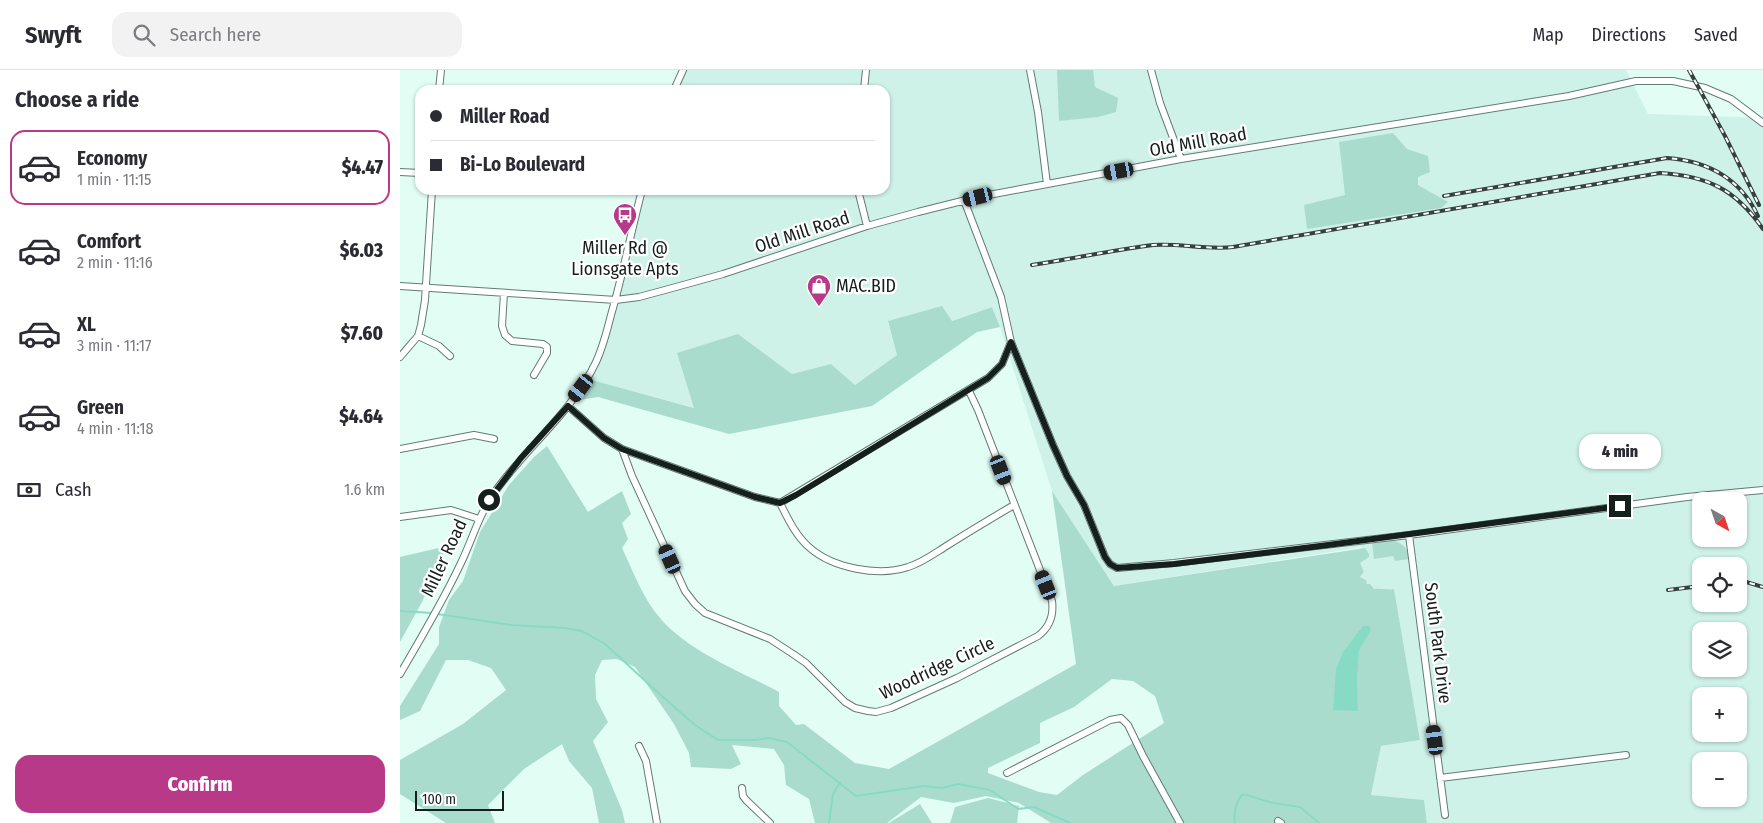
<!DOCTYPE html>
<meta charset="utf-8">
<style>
body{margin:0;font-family:"Fira Sans Condensed",sans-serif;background:#f2f2f3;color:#2b2b33;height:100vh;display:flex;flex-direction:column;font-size:19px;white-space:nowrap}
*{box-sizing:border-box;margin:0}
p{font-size:16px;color:#7c7c81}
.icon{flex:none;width:28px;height:28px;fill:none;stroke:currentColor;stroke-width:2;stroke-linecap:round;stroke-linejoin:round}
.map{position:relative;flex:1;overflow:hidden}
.side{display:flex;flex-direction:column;background:#fff;width:400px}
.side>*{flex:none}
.hud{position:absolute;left:15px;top:15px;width:475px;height:110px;border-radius:15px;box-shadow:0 1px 4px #0004;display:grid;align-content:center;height:110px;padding:0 15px;background:#fff}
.needle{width:32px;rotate:140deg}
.controls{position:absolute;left:1292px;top:422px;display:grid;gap:10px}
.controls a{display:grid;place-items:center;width:55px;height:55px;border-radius:10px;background:#fff;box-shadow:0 1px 4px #0004;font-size:25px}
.scale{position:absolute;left:15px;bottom:12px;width:89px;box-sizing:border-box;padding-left:5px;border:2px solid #151f1c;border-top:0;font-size:14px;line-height:18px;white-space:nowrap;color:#151f1c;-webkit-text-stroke:4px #fff;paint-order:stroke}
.end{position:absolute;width:22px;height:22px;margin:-11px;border:6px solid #151f1c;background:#fff;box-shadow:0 0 0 2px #fff}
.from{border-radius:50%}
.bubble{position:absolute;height:35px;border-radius:15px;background:#fff;box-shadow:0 1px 4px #0004;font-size:16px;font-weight:800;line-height:35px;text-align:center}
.car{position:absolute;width:15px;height:30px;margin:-15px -8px;border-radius:6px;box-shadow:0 0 4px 1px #0007;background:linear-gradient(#222 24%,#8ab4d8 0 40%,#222 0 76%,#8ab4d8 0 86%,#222 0)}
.hud b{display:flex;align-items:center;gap:18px;height:48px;font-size:19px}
.hud b+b{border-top:1px solid #e1e1e2}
.hud i{width:12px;height:12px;background:#2b2b33}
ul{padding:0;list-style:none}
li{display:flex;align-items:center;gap:15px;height:75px;margin:0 10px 8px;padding:0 5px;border:2px solid transparent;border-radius:15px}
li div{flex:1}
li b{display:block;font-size:19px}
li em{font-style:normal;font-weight:800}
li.active{border-color:#b73988}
li>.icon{width:45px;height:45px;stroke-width:1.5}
h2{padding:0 15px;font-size:22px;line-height:60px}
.pay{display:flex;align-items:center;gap:12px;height:55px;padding:0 15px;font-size:19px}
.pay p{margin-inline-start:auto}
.button{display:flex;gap:10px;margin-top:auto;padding:10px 15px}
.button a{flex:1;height:58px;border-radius:15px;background:#b73988;color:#fff;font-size:20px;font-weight:800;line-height:58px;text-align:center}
header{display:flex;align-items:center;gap:30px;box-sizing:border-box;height:70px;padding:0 25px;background:#fff;border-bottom:1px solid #e1e1e2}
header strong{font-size:24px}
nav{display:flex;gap:28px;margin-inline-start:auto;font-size:18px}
.search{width:350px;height:45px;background:#f2f2f3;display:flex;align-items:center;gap:12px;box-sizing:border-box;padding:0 18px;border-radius:15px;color:#7c7c81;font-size:19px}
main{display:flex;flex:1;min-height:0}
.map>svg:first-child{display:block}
.built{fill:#cef2e8;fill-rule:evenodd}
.green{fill:#aadcce;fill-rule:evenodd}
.water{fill:#87dbc5}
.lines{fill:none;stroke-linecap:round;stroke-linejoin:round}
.stream{stroke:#87dbc5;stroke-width:2}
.minor-casing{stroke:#637b74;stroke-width:8}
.minor{stroke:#fff;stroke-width:6}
.rail-casing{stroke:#35413e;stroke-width:4}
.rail{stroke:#fff;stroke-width:2;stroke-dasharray:5.5;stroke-linecap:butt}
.route{stroke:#151f1c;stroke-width:6}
.labels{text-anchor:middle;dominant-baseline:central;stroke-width:4.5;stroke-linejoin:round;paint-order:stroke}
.street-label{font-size:18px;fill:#151f1c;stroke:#fff}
.poi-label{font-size:18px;fill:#151f1c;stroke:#fff}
</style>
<header>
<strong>Swyft</strong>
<div class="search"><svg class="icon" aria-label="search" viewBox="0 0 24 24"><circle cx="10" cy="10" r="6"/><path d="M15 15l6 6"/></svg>Search here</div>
<nav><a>Map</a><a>Directions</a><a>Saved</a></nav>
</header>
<main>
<section class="side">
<h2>Choose a ride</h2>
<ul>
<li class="active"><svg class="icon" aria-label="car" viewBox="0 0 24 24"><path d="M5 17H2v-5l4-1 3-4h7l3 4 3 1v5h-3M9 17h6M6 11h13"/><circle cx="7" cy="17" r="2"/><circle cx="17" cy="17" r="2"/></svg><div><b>Economy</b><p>1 min · 11:15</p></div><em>$4.47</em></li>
<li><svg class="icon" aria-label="car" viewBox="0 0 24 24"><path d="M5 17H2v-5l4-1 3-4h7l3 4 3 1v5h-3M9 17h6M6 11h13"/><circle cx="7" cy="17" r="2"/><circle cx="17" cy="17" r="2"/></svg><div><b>Comfort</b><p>2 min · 11:16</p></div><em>$6.03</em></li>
<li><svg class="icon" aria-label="car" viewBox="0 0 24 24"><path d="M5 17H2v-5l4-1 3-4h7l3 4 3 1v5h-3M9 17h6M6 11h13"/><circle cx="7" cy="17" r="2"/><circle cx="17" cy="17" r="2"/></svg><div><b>XL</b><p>3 min · 11:17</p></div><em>$7.60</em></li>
<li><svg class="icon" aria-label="car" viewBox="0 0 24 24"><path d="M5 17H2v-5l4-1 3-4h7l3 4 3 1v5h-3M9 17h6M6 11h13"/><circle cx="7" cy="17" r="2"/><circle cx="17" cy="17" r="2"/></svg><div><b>Green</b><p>4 min · 11:18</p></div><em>$4.64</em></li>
</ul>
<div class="pay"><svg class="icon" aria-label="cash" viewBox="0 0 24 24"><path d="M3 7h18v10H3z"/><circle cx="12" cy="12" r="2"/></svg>Cash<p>1.6 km</p></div>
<div class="button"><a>Confirm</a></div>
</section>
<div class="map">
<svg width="1363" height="753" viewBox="0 0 1363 753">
<rect width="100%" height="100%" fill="#e1fdf4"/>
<path class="built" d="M285 0H1226L1248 44 1363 48V753H1027L1024 730 971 725 981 676 1020 670 994 519H974L960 507 964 502 959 493 962 477 714 516 652 421 600 257 592 237 551 251 488 252 497 285 455 315 431 294 392 304 338 264 295 338 192 310 214 229 240 120H485V20H270ZM1301 431H1339V469H1301ZM1301 496H1339V534H1301ZM1301 561H1339V599H1301ZM1301 626H1339V664H1301ZM1301 691H1339V729H1301Z"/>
<path class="green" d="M657 0H693L695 17 718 28 716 42 698 47 659 51Z
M993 63 1007 79 1028 86 1030 102 1018 107V115L1048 132 1041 138 907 159 904 135 945 125 939 72Z
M542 236 552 251 592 237 600 257 577 262 472 336 329 364 198 327 179 330 192 310 294 338 277 283 338 264 392 304 431 294 455 315 497 285 488 251Z
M147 376 188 442 222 421 231 444 222 453 228 469 222 478C233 501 243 529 260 548 289 582 340 601 379 622V636L396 655 404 654 455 693 489 699 676 594 652 421 714 516 965 478 969 484V487L960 493 964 502 960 507 966 510 967 514H970L974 519C981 518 987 520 994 519L1020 670 981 676 971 725 1024 730 1027 753H651L619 733 586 726 554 733 521 727 487 753H415L409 729 386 715 384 695 374 679 332 675 341 694 331 699 291 697 289 683 274 654 235 597 217 589 202 590 195 605 196 629 208 652 193 671 222 740 225 753H199L192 718 169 691 162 674 124 699 88 735 95 753H46L0 724V690L63 654 106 620 91 598 68 590H46L20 641 0 650V636L39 574V557L49 530 63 511 80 462 109 415 134 387ZM712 609 733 611 755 626 764 653 683 705 657 725 639 722 588 703V698L640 673V653L674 637Z
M994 470C1003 475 1009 478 1009 489L995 491 993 486 974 489 972 473Z
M47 476 22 532 0 572V487Z
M588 728 619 736 617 753H550L555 737Z
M520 734 532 753H489Z"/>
<path class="water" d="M963 556H969L971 560 959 580 957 609 958 641 933 640 936 599 943 582Z"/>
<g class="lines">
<path class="stream" d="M0 541 33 543
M37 544 112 555 165 558 182 561 205 574 264 628 295 655 318 670H355L369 668 387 672 456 726 524 716 542 718 558 714 590 720 618 739 634 737 670 753
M429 753 433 724 440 712
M835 753C833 746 836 731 842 725H847L873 733 900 737 919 753"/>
<g class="minor-casing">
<path id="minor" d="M630 0 638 42 647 114
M751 0 760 33 781 89
M39 20 41 0
M274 20 283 0
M464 20 466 0
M0 102 20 103
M458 120 467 156
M564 130 601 227 611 272 653 375 667 406 684 435 705 487 710 494 717 498 774 493 1009 465 1287 427 1363 420
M0 216 216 230 239 227 265 220 323 204 467 156 518 142 578 127 781 89 1169 26 1236 11H1273L1305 18 1331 29 1363 53
M104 223 102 256 105 265 112 271 143 274 147 277V283L134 305
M18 266 39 276 50 286
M0 287 18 266 21 255 25 230 32 120
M168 336 204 368 222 379 355 427 380 433C388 449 396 466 410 478 433 498 478 507 508 497 522 493 535 483 548 475 570 461 592 448 614 435
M0 379 74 365 94 369
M222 379 232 406 285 521 295 534 305 543 370 569 393 584 406 593 445 632 455 638 468 641 476 642 491 638 557 608 638 566C650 557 654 546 652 531L578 340 569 321
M380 433 588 308 602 294 611 272
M0 447 51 440 79 449
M1009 465 1045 745
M0 604C21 568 42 533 60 495 71 473 77 450 90 429 121 381 171 345 196 292 203 277 207 261 211 245 223 204 231 162 242 120
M239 676 246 691 257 753
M607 703 710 650 721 648 728 655 743 686 780 753
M1040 708 1226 685
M342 718 343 726 346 730 370 753
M878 751 881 753"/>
</g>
<use href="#minor" class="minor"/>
<g class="rail-casing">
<path id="rail" d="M1289 0 1325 66 1359 135
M1044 126 1267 88C1307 91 1340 108 1358 146
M632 195C672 189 713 180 753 175 780 173 806 180 833 177L1260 103C1308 106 1335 119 1363 159
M1339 512 1343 511 1363 517
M1268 520 1301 516"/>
</g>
<use href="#rail" class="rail"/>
</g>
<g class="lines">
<path class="route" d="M89 430 121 388 168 336 204 368 222 379 355 427 380 433 396 425 588 308 602 294 611 272 653 375 667 406 684 435 705 487 710 494 717 498 774 494 928 475 1220 436"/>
</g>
<defs>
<g id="bus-pin" transform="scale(1.25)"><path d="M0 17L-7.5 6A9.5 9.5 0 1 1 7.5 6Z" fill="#b73988" stroke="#fff"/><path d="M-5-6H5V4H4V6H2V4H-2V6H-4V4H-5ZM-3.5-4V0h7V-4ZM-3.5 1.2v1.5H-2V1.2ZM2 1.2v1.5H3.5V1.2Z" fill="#fff"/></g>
<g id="shop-pin" transform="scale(1.25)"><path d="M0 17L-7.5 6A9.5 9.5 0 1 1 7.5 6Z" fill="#b73988" stroke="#fff"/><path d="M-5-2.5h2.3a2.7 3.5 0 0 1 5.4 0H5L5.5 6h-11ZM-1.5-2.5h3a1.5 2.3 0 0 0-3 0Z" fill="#fff"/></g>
</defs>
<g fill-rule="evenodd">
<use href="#bus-pin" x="225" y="145"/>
<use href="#shop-pin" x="419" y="216"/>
</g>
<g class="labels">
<g class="street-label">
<text transform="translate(798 72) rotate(-10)">Old Mill Road</text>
<text transform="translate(402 162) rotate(-18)">Old Mill Road</text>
<text transform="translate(44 488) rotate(-65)">Miller Road</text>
<text transform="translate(1038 573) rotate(83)">South Park Drive</text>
<text transform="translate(537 598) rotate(-25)">Woodridge Circle</text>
</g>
<g class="poi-label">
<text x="225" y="178">Miller Rd @<tspan x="225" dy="21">Lionsgate Apts</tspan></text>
<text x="436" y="216" text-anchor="start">MAC.BID</text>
</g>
</g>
</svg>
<div class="controls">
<a><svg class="needle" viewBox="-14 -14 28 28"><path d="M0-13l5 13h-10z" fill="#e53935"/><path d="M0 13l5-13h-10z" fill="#7c7c81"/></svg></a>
<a><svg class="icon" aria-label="locate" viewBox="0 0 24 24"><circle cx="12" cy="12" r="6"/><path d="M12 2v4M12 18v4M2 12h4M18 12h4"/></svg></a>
<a><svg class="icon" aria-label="layers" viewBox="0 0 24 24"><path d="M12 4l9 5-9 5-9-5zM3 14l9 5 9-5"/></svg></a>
<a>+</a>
<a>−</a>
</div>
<div class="scale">100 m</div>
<i class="end from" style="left:89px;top:430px"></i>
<i class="end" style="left:1220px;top:436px"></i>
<div class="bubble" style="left:1179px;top:364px;width:82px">4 min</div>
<i class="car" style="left:719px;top:101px;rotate:260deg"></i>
<i class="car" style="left:578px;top:127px;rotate:256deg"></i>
<i class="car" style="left:181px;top:318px;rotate:217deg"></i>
<i class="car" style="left:601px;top:400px;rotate:159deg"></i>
<i class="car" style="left:270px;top:489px;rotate:336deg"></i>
<i class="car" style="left:646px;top:515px;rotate:338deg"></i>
<i class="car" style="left:1035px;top:670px;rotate:353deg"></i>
<div class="hud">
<b><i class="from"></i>Miller Road</b>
<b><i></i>Bi-Lo Boulevard</b>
</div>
</div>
</main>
